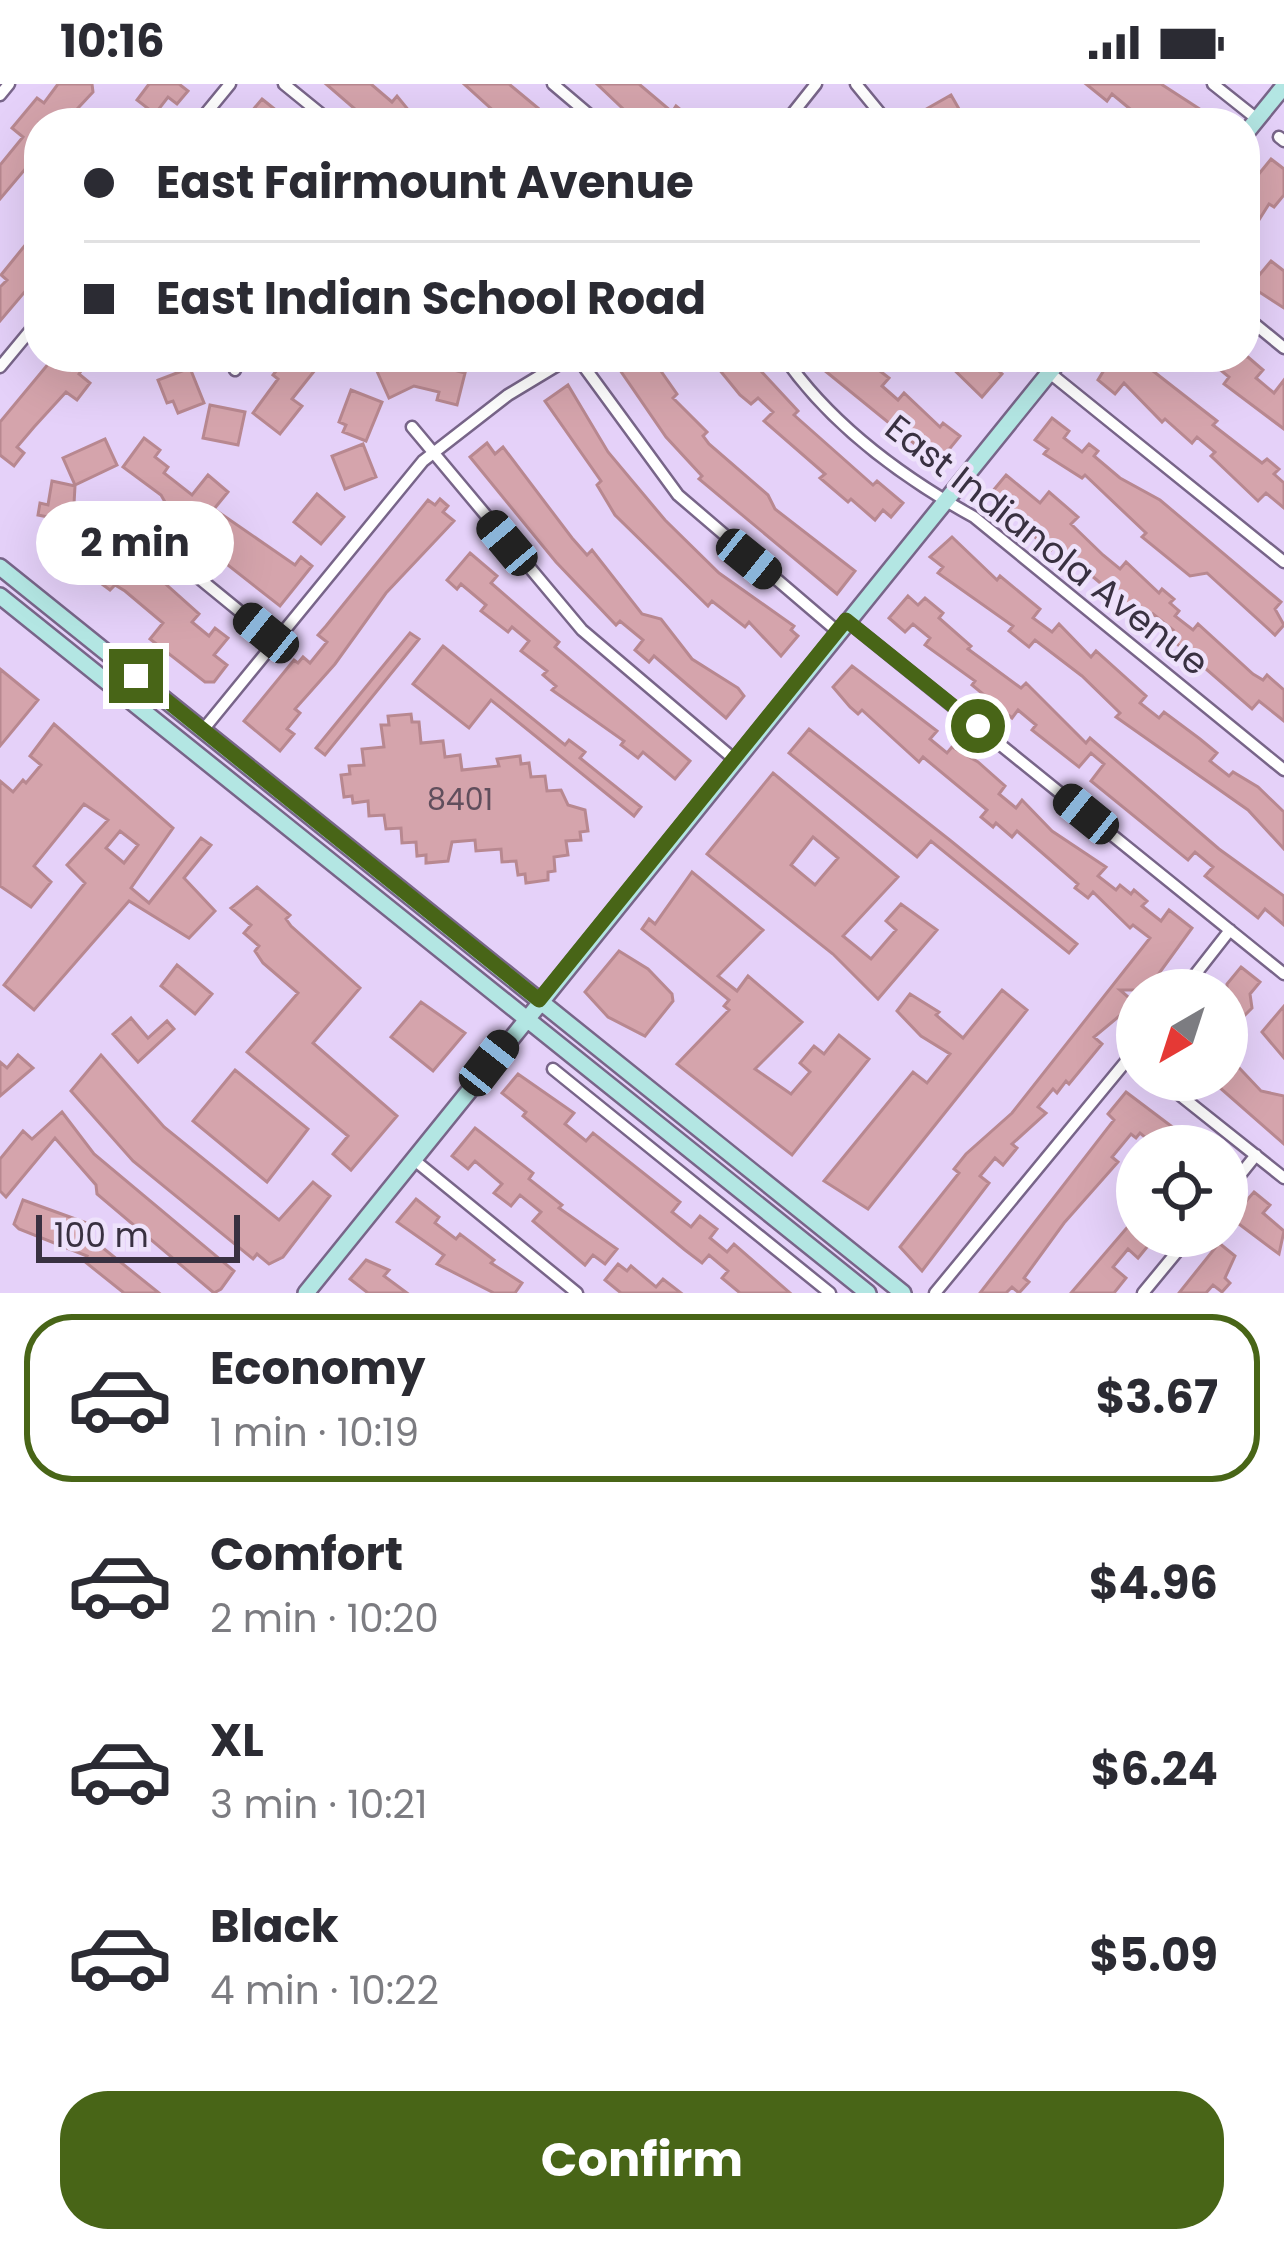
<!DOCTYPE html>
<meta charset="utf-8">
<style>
body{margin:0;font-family:Poppins,sans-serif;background:#f7f7f7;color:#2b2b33;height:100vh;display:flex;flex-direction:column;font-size:45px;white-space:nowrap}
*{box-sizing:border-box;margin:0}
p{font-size:39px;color:#7c7c81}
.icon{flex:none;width:66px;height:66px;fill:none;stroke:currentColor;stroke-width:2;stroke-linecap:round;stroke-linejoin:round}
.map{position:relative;height:1209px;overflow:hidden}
.sheet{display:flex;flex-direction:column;background:#fff;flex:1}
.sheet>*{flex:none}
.top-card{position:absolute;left:24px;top:24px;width:1236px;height:264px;border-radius:48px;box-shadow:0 12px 48px #0002;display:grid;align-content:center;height:264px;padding:0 60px;background:#fff}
.needle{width:78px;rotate:219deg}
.tools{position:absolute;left:1116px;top:885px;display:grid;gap:24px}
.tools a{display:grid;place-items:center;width:132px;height:132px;border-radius:50%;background:#fff;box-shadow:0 12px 48px #0002;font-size:60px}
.scale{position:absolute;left:36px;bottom:30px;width:204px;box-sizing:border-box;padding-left:12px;border:6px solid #393141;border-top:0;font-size:33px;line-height:42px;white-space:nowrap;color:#393141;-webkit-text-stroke:9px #eee2fb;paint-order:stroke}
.end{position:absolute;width:54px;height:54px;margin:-27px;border:15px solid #486517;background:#fff;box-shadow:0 0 0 6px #fff}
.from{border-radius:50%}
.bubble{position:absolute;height:84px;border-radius:42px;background:#fff;box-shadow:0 12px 48px #0002;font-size:39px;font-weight:700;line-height:84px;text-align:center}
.car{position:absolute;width:36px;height:72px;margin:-36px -18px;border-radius:15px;box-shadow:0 0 9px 3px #0007;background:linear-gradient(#222 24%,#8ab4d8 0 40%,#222 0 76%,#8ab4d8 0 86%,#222 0)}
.top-card b{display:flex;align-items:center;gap:42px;height:114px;font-size:45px}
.top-card b+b{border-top:3px solid #e1e1e2}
.top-card i{width:30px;height:30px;background:#2b2b33}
ul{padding:21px 0 0;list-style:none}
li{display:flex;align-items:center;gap:36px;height:168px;margin:0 24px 18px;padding:0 36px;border:6px solid transparent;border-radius:48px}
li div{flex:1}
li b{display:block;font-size:45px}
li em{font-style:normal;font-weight:700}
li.selected{border-color:#486517}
li>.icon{width:108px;height:108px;stroke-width:1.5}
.button{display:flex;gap:24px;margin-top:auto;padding:24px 60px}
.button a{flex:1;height:138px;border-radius:48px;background:#486517;color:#fff;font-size:48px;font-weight:700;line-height:138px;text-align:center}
.status{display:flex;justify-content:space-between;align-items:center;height:84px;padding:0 60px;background:#fff;direction:ltr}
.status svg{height:33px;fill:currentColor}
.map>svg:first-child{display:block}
.building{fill:#d5a4ac;stroke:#b88890;stroke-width:3;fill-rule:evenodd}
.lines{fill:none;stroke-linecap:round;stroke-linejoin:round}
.street-casing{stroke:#786589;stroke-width:15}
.secondary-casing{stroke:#786589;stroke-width:20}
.street{stroke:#fff;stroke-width:10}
.secondary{stroke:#b3e6e3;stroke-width:15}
.route{stroke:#486517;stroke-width:15}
.labels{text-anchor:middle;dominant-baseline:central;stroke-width:9;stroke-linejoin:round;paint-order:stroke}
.number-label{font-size:30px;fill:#604e5c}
.street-label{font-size:36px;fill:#393141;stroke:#eee2fb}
</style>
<div class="status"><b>10:16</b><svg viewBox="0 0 49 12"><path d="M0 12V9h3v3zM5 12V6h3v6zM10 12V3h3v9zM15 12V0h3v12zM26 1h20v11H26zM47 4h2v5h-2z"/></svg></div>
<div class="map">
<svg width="1284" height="1209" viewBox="0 0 1284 1209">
<rect width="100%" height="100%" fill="#e5d1f9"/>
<path class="building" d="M58 0H92L93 8 64 39H39V59L27 73 32 77 0 115V81L23 53 12 44 37 14 44 19Z
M149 0H179L188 7 177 20 168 13 155 30 137 16Z
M326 0H371L392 18 397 12 419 39H371Z
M464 0H509L556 39H507Z
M597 0H639L672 28 676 22 697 39H638Z
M1086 0H1161L1212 33 1206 39H1147L1112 10 1107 17Z
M951 11 967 39H927L921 28Z
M262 15 292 39H242Z
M1271 75 1284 85V111L1274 123 1269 120 1245 158V121L1256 108 1249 102Z
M39 144V191L0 237V203L7 196 1 191Z
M1271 177 1284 187V224L1250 202Z
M54 273H91L79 290 90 299 77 316 66 308 34 343 17 363 24 369 14 382 0 371V338Z
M287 273H308L319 281 292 315 302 322 280 350 253 329 278 295 273 291Z
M401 273H431L444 276 442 283 465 289 457 321 437 316 439 308 414 302 389 314 376 285Z
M611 273H651L677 310 673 314 707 348 703 352 709 360 768 411 775 425 855 487 837 510 699 395 702 392 666 353Z
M709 273H748L798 327 794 331 873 401 877 397 903 419 891 433 883 426 875 436 851 415 848 418 820 394 825 390 764 337 773 328 758 314 751 320 740 311Z
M821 273H862L889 294 882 302 898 316 904 309 940 343 943 339 960 352 938 379 824 286 829 280Z
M941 273H983L1002 290 982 313Z
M1112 273H1150L1144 280 1217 337 1213 341 1262 379 1267 375 1279 385 1274 390 1284 399V424L1266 409 1258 417 1211 372 1215 368 1197 353 1192 359 1165 335 1162 338 1124 299 1115 310 1098 296Z
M1205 273H1248L1263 286 1256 294 1274 309 1284 296V345L1224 300 1229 293Z
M190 284 204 319 178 329 173 317 167 319 158 296Z
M568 301 608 368 665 436 719 489 794 542 791 546 798 552 781 572 749 538 745 543 712 517 708 522 615 431 597 401 601 397 545 317Z
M351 306 382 318 366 357 343 348 346 341 339 338Z
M210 321 245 328 238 361 203 354Z
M1052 334 1069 347 1064 354 1082 368 1089 360 1098 367 1094 372 1120 394 1160 416 1281 518 1275 525 1284 541 1275 551 1207 489 1190 492 1142 453 1146 449 1085 391 1082 394 1044 370 1048 365 1035 356Z
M144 354 160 366 155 373 168 383 164 389 192 411 208 391 228 408 214 425 295 481 301 473 312 482 280 522 158 426 165 418 161 411 123 383Z
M105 355 117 381 75 401 63 374Z
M487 359 495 370 503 363 572 454 587 471 592 466 642 530 661 535 692 575 738 604 744 612 726 634 654 572 649 578 635 566 643 556 620 537 616 541 556 478 470 373Z
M363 360 376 393 345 405 332 372Z
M1006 391 1040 419 1049 408 1078 433 1071 440 1103 471 1120 485 1126 478 1159 509 1162 505 1174 515 1170 519 1179 527 1175 532 1193 546 1198 540 1253 590 1263 596 1267 591 1284 606V637L1259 617 1252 625 1168 552 1173 546 1153 530 1147 538 1055 461 1051 466 1039 457 992 408Z
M52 397 75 402 73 438 38 431 40 419 48 421Z
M317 410 344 433 321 460 294 438Z
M440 415 448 422 443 428 454 437 386 509 335 580 295 625 300 629 287 645 294 650 280 667 244 637 294 576 298 579 303 573 310 579 327 558 318 551 326 542 428 416 435 421Z
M74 444 107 472 114 465 147 493 151 487 199 530 192 538 209 552 215 544 228 554 214 571 227 581 214 598H205L150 555 163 539 125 507 115 501 110 506 56 466Z
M952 453 997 496 1000 492 1040 525 1033 534 1052 548 1059 540 1091 573 1096 567 1146 612 1140 619 1159 634 1164 628 1200 655 1217 669 1210 677 1229 692 1233 688 1258 703 1284 728V765L1248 726 1116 633 1120 629 1082 592 1035 556 1029 563 1009 547 1013 542 938 489 943 483 930 473Z
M470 469 497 492 491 499 559 558 555 563 690 677 675 695 643 668 638 674 621 661 624 657 552 606 556 602 543 591 547 587 521 567 529 557 512 543 508 548 481 527 486 521 461 500 457 505 447 496Z
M908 512 918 521 925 514 943 529 939 534 971 562 968 565 1021 604 1026 599 1086 659 1090 654 1219 765 1284 812V841L1265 825 1258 834 1205 792 1213 783 1195 768 1188 776 1091 697 1104 680 1091 669 1079 683 1032 646 1036 641 1018 626 1012 634 972 601 975 597 925 561 930 554 913 540 905 548 889 534Z
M410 549 419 555 325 671 316 664Z
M443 562 565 661 569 656 585 668 580 674 641 723 634 732 491 616 469 644 413 600Z
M852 582 937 647 930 655 947 669 952 663 978 678 1005 702 999 710 1016 724 1022 716 1052 747 1106 783 1098 792 1116 806 1120 801 1131 810 1134 806 1147 817 1142 822 1161 837 1169 826 1192 844 1147 906H1120L1135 919 1094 953 1102 960 1069 1000 1066 997 1057 1009 1053 1005 1038 1023 1046 1029 1012 1060 1017 1064 1003 1081 995 1074 980 1092 989 1099 922 1187 900 1163 959 1089 954 1085 966 1070 1012 1029 1150 854 1133 841 1130 844 1093 808 1088 814 1075 804 1078 800 1017 747 1012 753 996 739 993 743 981 733 987 726 923 673 919 678 862 626 858 630 850 623 833 603Z
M0 585 38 616 0 662Z
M411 630 412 638H419L421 659 443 657 445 673 460 671 462 686 499 682 497 675 520 672 521 680 529 679 531 693 545 692 547 707 561 706 568 721 585 726 588 747 580 748 581 756 566 757 568 771 554 773 555 787 548 788V796L526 799 525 790 518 791 516 777 502 778 501 765 476 767 475 756 452 758 448 777 426 779V771L417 772 416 758 402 759 401 744 386 745 384 731 369 732 368 717 353 719 352 712 344 713 341 691 350 690 349 682 364 681 362 665 384 663 381 641H389L388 632Z
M54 640 173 744 131 804 149 819 201 754 211 761 184 794 215 827 189 854 129 817 34 926 4 901 85 799 67 781 108 736 84 720 34 782 51 798 31 823 0 802V697L13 708 23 696 26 699 41 681 30 672ZM120 747 138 761 124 779 106 764Z
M809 645 951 757 1077 860 1069 869 931 757 917 773 789 669Z
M773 689 898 793 843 852 871 875 896 846 886 837 901 820 937 846 878 915 833 870 707 770ZM813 753 838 774 815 801 791 781Z
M692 788 763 846 718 892 737 907 748 892 802 938 755 985 791 1010 810 988 800 979 814 962 824 970 839 951 869 975 792 1071 677 980 729 926 724 922 729 916 642 845 649 835 655 840Z
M257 803 290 831 286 835 291 842 360 904 313 959 397 1032 351 1086 333 1070 348 1052 247 968 298 909 263 879 255 867 259 862 244 849 251 841 231 824Z
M619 867 648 885 672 910 673 917 645 952 608 933 585 908Z
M177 881 212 910 195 930 161 902Z
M1241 883 1260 898 1250 910 1252 924 1227 949V900Z
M1002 906 1027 926 868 1125 824 1097 913 988 927 999 950 970 921 952 897 927 910 910 939 928 936 931 963 954Z
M421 918 465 949 433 987 391 953Z
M1284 922V974L1262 948Z
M131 934 148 954 167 937 174 945 138 978 113 950Z
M18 971 33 984 0 1012V978L7 984Z
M101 971 164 1043 279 1136 313 1098 330 1112 283 1173 269 1180 257 1170 253 1175 133 1077 71 1007Z
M1227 971 1261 1007 1284 1012V1060L1211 996H1227Z
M235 986 308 1045 267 1098 193 1037Z
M518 990 574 1029 565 1040 586 1057 593 1049 680 1118 672 1128 691 1143 700 1132 717 1145 710 1154 727 1168 734 1160 790 1209H740L722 1194 728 1187 709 1171 702 1179 685 1166 523 1032 526 1028 502 1009Z
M1126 1008 1187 1054 1180 1062H1156L1140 1049 1136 1054 1131 1050 1112 1073 1118 1078 1064 1139 1024 1194 1029 1198 1019 1209 1012 1203 1006 1209H980L1114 1036 1108 1030Z
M62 1028 94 1070 234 1187 221 1205 214 1209 97 1110 96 1101 55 1054 6 1113 0 1107V1075L23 1047 32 1055Z
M475 1044 533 1089 529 1095 562 1121 559 1124 617 1165 605 1180 593 1171 585 1181 533 1137 541 1128 520 1111 511 1122 494 1109 502 1100 475 1077 468 1085 452 1072Z
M1254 1108 1270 1121 1263 1129 1284 1147 1279 1170 1231 1134Z
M416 1115 439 1133 435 1139 456 1155 460 1150 494 1176 491 1179 522 1199 515 1209H494L437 1180 444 1171 397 1138Z
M23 1116 92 1141 88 1152 159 1209H124L84 1177 87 1172 19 1145 14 1140Z
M1137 1132V1152H1156L1138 1174 1128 1165 1113 1183 1126 1194 1114 1209H1071Z
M1219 1159 1235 1172 1225 1194 1230 1199 1222 1208 1213 1201 1206 1209H1179Z
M366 1176 389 1186 384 1192 407 1209H368L350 1195Z
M618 1180 627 1187 631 1182 656 1203 663 1195 681 1209H621L605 1196Z"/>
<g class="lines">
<g class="street-casing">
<path id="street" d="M284 0 332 39
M553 0 599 39
M856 0 888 39
M1213 0 1257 35
M0 11 9 0
M198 39 230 0
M785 39 816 0
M1279 53 1284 57
M1245 232 1284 264
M577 273 678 411 837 547
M784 273C831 341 902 393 974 433L1284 686
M1030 273 1284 478
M0 283 39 236
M235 286 239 273
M412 343 582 546 735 676
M118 428 276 557
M846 536 1284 890
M203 646 423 377 508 311 571 273
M1183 906 1230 846
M553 985 830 1209
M1161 996 1284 1094
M413 1075 577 1209
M1227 1107 1256 1071
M935 1209 1137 964
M1143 1209 1190 1152"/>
</g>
<g class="secondary-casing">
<path id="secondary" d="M1245 50 1284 2
M0 483 903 1209
M0 512 868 1209
M306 1209 1062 273"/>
</g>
<use href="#street" class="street"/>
<use href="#secondary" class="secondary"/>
</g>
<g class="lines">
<path class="route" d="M136 592 539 916 846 536 978 642"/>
</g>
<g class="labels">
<g class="number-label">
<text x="460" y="715">8401</text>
</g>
<g class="street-label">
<text transform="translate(1047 461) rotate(38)">East Indianola Avenue</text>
</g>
</g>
</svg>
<div class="tools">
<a><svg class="needle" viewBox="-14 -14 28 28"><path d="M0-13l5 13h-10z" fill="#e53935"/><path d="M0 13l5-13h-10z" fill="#7c7c81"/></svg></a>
<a><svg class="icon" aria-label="locate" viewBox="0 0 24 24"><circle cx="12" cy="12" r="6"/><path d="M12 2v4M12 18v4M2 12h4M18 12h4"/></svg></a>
</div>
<div class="scale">100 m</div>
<i class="end from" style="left:978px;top:642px"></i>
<i class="end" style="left:136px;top:592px"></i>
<div class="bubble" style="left:36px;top:417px;width:198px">2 min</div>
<i class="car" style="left:507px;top:459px;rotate:320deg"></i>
<i class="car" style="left:749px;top:475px;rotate:129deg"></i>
<i class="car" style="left:266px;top:549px;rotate:309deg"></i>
<i class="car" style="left:1086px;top:730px;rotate:309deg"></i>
<i class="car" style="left:489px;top:979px;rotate:38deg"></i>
<div class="top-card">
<b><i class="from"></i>East Fairmount Avenue</b>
<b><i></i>East Indian School Road</b>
</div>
</div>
<section class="sheet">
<ul>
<li class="selected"><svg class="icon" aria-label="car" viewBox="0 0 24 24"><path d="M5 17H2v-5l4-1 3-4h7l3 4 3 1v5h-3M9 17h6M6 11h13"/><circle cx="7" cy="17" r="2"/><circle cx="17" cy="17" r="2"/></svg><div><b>Economy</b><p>1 min · 10:19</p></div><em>$3.67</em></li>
<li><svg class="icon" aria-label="car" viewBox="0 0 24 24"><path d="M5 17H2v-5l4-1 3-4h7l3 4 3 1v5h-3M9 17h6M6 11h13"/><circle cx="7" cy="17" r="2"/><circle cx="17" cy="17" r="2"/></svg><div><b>Comfort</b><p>2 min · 10:20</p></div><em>$4.96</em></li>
<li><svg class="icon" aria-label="car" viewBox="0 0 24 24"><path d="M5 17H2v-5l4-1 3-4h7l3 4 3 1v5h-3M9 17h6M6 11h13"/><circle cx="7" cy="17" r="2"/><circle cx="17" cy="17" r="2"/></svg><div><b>XL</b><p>3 min · 10:21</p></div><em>$6.24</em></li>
<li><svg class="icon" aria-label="car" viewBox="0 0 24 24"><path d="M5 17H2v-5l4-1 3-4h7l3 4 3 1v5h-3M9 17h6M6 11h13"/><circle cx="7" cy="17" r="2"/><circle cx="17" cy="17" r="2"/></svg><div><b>Black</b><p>4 min · 10:22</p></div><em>$5.09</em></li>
</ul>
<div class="button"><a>Confirm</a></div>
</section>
